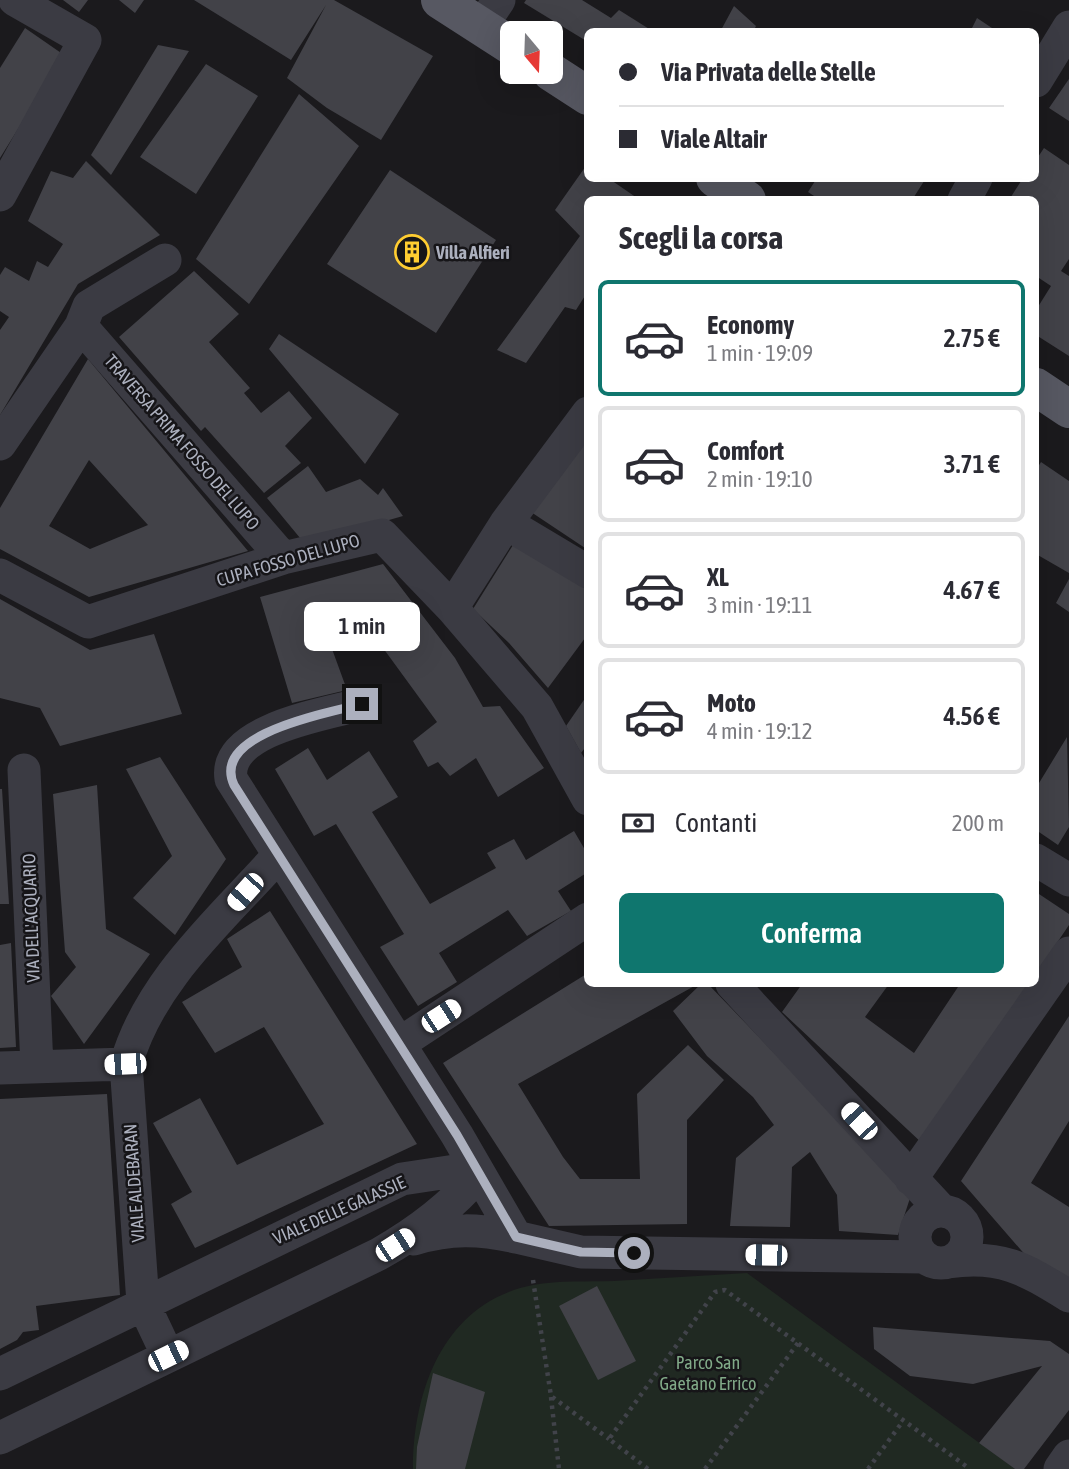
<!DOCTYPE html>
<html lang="it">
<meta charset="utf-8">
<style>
body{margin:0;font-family:"Asap Condensed",sans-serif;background:#f2f2f3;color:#2b2b33;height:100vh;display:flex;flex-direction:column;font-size:26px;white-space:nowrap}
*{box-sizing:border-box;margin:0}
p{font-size:23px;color:#7c7c81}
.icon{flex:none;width:38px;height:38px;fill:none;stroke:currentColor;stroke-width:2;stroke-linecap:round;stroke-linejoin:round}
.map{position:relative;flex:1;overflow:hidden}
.details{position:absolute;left:584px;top:196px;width:455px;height:791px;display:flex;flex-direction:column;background:#fff;border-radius:10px;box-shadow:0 7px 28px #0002}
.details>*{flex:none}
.top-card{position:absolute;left:584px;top:28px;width:455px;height:154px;border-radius:10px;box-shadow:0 7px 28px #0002;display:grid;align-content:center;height:154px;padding:0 35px;background:#fff}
.needle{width:46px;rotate:161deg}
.controls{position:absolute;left:500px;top:21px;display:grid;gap:14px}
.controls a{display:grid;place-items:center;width:63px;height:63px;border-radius:10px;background:#fff;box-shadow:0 7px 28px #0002;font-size:35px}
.end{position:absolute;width:32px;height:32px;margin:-16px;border:9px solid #acb0be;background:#111;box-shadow:0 0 0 4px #111}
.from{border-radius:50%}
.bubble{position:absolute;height:49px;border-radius:10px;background:#fff;box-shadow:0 7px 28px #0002;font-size:23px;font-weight:600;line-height:49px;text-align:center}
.car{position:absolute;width:21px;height:42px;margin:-21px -10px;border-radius:9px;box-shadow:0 0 5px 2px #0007;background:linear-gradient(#fff 24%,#345 0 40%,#fff 0 76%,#345 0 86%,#fff 0)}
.top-card b{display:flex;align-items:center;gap:24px;height:66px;font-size:26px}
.top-card b+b{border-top:2px solid #e1e1e2}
.top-card i{width:18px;height:18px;background:#2b2b33}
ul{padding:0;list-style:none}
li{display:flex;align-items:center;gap:21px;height:116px;margin:0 14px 10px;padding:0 21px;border:4px solid #e1e1e2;border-radius:10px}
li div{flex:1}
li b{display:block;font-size:26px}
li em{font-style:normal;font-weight:600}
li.active{border-color:#0f766e}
li>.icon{width:63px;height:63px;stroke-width:1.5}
h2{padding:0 35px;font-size:32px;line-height:84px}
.pay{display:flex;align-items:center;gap:18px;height:77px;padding:0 35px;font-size:26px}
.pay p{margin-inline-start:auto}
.button{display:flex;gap:14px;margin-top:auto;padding:14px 35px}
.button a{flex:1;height:80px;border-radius:10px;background:#0f766e;color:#fff;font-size:28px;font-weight:600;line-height:80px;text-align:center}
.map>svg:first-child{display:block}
.green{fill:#202922}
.building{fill:#424248;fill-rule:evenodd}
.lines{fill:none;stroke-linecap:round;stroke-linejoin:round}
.path{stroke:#41434a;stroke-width:4.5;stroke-dasharray:3.5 5;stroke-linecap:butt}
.minor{stroke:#3b3b43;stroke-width:33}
.major{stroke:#575862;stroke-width:38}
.route{stroke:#acb0be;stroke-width:9}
.labels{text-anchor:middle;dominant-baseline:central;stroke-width:5;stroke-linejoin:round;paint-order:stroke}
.poi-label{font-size:18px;font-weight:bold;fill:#acb0be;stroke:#161518;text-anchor:start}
.street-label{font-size:18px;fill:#acb0be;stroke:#161518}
.park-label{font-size:18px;fill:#81aa88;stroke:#161518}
</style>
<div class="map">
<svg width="1069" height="1469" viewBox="0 0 1069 1469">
<rect width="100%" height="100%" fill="#1b1a1d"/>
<path class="green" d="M747 1273 1015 1469H413C413 1389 445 1302 533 1285 559 1280 588 1282 614 1281 658 1278 703 1276 747 1273Z"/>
<path class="building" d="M63 0H88L79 12Z
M119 0H144L135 13Z
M194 0H334L433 56 381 140 327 108 287 78 326 5 291 60Z
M526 0H582L611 18 619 10 654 32H588V42L524 3Z
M734 6 756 26 753 32H720Z
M977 18 998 32H970Z
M25 28 64 55 0 158V68Z
M158 45 189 51 111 175 91 155Z
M206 64 258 96 196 194 140 157Z
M1069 79V121L1049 108Z
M299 94 359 146 249 304 196 259Z
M1044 148 1069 165V259L1061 271 1069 276V356L1036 335V310L1051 286 1036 276V200H1009L1023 178H1036V160Z
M86 161 160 235 78 284 0 415V330L9 317 0 311V275L5 267 29 281 37 261 48 267 63 244 28 221 51 171 73 178Z
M588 163V178H608L640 200H588V291L576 310 565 307 526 363 497 350 580 236 555 210Z
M390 170 496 240 436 333 327 264Z
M817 178H926L912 200H820L808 192Z
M194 271 239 314 209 342 250 388 244 393 261 413 289 391 312 418 285 446 301 463 264 493 205 427 201 431 119 337Z
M279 334 399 414 365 464 269 349Z
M88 359 248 551 89 597 0 549V508ZM89 460 148 525 90 549 49 526Z
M588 431V550L531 512Z
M1041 462 1069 481V573L1036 554V470Z
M308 466 326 492 360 479 378 495 383 488 403 516 305 544 267 498Z
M513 545 588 590V634L548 688 509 643 473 609Z
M383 564 455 658 483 707 500 706 544 768 498 797 476 758 450 776 438 762 428 767 413 741 437 722 367 626 328 638 347 690 292 703 260 597Z
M1069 579V612L1056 603Z
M0 599 90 650 154 634 182 714 60 746 40 708 0 698Z
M588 694V744L581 753 566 726Z
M1067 737 1069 827 1058 845 1036 830V788Z
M308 748 327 780 369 751 398 797 372 812 430 904 496 868 487 853 514 839 526 860 574 831 588 855V872L558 891 571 911 527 936 508 910 439 953 457 982 418 1006 380 947 404 934 336 824 314 836 275 769Z
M160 757 226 859 175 935 133 898 172 856 126 769Z
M97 785 106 929 150 954 84 1044 51 996 76 967 65 952 53 794Z
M0 789H2L9 904H0Z
M1036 892 1069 914V925L1036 974Z
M270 911 417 1144 195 1248 171 1204 192 1192 153 1123 200 1098 237 1165 324 1124 264 1027 215 1053 182 1002 242 967 227 939Z
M11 943 16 1047 0 1048V945Z
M588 973V984H698L518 1084 563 1157 580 1179H640L637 1094 688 1045 724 1080 687 1120V1224L549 1226 443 1063Z
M701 984H708L911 1195 898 1235 839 1231 837 1195 810 1152 792 1167 790 1227 730 1226 736 1158 774 1125 753 1097 707 1056 673 1011Z
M802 984H889L865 1017 914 1053 960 984H1030L923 1144 782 1012Z
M1069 1016V1121L1031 1183 1069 1207V1286L1027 1257 961 1181Z
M107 1094 120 1295 36 1306 39 1330 23 1332 17 1340 0 1349V1099Z
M597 1286 636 1361 598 1380 559 1306Z
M873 1327 1050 1341 1069 1354V1410L1024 1469H1015L979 1443 1042 1366 973 1384 910 1376 874 1349Z
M433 1373 485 1392 465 1469H416L417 1447Z"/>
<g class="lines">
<path class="path" d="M533 1280 551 1396 609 1439
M551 1397 559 1469
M648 1469 609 1439 715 1292 725 1290 970 1469
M705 1469 798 1343
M868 1469 903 1421"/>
<path class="minor" d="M481 27 499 0
M1036 81 1069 27
M0 195 85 40 15 0
M964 200 976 178
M81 326 283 558
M0 444 81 326 89 306 165 260
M506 523 588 572
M0 575 88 622 283 558 382 535 452 608 537 707 588 799
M452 608 506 523 588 413
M362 704C327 714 223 729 231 779L457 1135 516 1237 581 1252 924 1257
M24 770 37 1067
M1036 860 1069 880
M732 984 942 1211
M399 1044 588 919
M0 1068 126 1064
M911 1179 1069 953
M915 1237a26 26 0 1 1 52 0a26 26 0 1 1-52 0Z
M414 1239C451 1228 479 1229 516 1237
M948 1262C1001 1254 1025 1269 1069 1296
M168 1356 143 1303 126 1064C150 980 221 920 278 856
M0 1374 402 1179 455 1171 479 1174
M0 1438 379 1254C418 1232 450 1208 479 1174
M1060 1469 1069 1456"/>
<path class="major" d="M440 0 513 47
M551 72 588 96
M715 178 747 200
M1036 387 1069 409"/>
</g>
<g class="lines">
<path class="route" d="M362 704C329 713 210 733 234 785L457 1135 516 1237 581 1252 634 1253"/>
</g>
<defs>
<g id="building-ring" transform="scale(1.75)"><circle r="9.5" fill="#161518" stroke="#ffcd31" stroke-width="1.5"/><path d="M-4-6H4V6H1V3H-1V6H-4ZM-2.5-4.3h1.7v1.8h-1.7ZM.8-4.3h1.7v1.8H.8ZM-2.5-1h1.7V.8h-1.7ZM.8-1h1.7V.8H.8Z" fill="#ffcd31"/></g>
</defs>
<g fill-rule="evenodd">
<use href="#building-ring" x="412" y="252"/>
</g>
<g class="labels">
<g class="poi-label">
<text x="436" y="252">Villa Alfieri</text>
</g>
<g class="street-label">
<text transform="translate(182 442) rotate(49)">TRAVERSA PRIMA FOSSO DEL LUPO</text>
<text transform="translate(288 560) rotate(-16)">CUPA FOSSO DEL LUPO</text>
<text transform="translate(31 918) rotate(-92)">VIA DELL'ACQUARIO</text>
<text transform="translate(134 1183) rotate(-94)">VIALE ALDEBARAN</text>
<text transform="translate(339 1210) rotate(-24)">VIALE DELLE GALASSIE</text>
</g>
<g class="park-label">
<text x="708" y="1362">Parco San<tspan x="708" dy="21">Gaetano Errico</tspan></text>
</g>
</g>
</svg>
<div class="controls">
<a><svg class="needle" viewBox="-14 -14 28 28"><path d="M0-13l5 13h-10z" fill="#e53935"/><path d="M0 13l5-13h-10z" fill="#7c7c81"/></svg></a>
</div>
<i class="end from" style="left:634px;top:1253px"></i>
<i class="end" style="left:362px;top:704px"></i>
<div class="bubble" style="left:304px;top:602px;width:116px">1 min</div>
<i class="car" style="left:245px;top:892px;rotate:222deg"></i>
<i class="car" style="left:441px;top:1016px;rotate:57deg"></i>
<i class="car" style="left:125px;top:1064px;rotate:268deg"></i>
<i class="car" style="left:859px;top:1121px;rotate:317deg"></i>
<i class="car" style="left:395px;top:1245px;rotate:57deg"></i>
<i class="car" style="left:766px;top:1255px;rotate:271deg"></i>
<i class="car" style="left:168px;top:1356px;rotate:64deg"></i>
<div class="top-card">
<b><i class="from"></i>Via Privata delle Stelle</b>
<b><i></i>Viale Altair</b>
</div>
<section class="details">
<h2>Scegli la corsa</h2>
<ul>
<li class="active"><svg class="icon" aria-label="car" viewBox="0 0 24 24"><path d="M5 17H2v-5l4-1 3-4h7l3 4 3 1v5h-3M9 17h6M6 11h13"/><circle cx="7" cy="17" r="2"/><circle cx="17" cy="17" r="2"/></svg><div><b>Economy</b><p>1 min · 19:09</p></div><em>2.75 €</em></li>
<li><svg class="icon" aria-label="car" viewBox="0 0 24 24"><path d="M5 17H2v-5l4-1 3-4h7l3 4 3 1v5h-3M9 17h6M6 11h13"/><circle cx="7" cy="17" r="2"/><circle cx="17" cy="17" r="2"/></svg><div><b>Comfort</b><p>2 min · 19:10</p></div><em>3.71 €</em></li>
<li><svg class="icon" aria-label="car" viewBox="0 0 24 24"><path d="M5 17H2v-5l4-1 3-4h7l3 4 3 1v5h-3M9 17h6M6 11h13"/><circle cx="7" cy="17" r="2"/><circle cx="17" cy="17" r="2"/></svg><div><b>XL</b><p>3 min · 19:11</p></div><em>4.67 €</em></li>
<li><svg class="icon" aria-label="car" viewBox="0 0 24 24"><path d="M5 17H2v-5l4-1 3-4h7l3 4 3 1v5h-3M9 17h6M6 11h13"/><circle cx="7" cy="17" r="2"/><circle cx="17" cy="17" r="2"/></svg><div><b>Moto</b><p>4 min · 19:12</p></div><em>4.56 €</em></li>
</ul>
<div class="pay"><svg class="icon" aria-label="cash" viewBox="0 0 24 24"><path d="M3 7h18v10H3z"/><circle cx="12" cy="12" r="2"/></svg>Contanti<p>200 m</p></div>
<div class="button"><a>Conferma</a></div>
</section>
</div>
